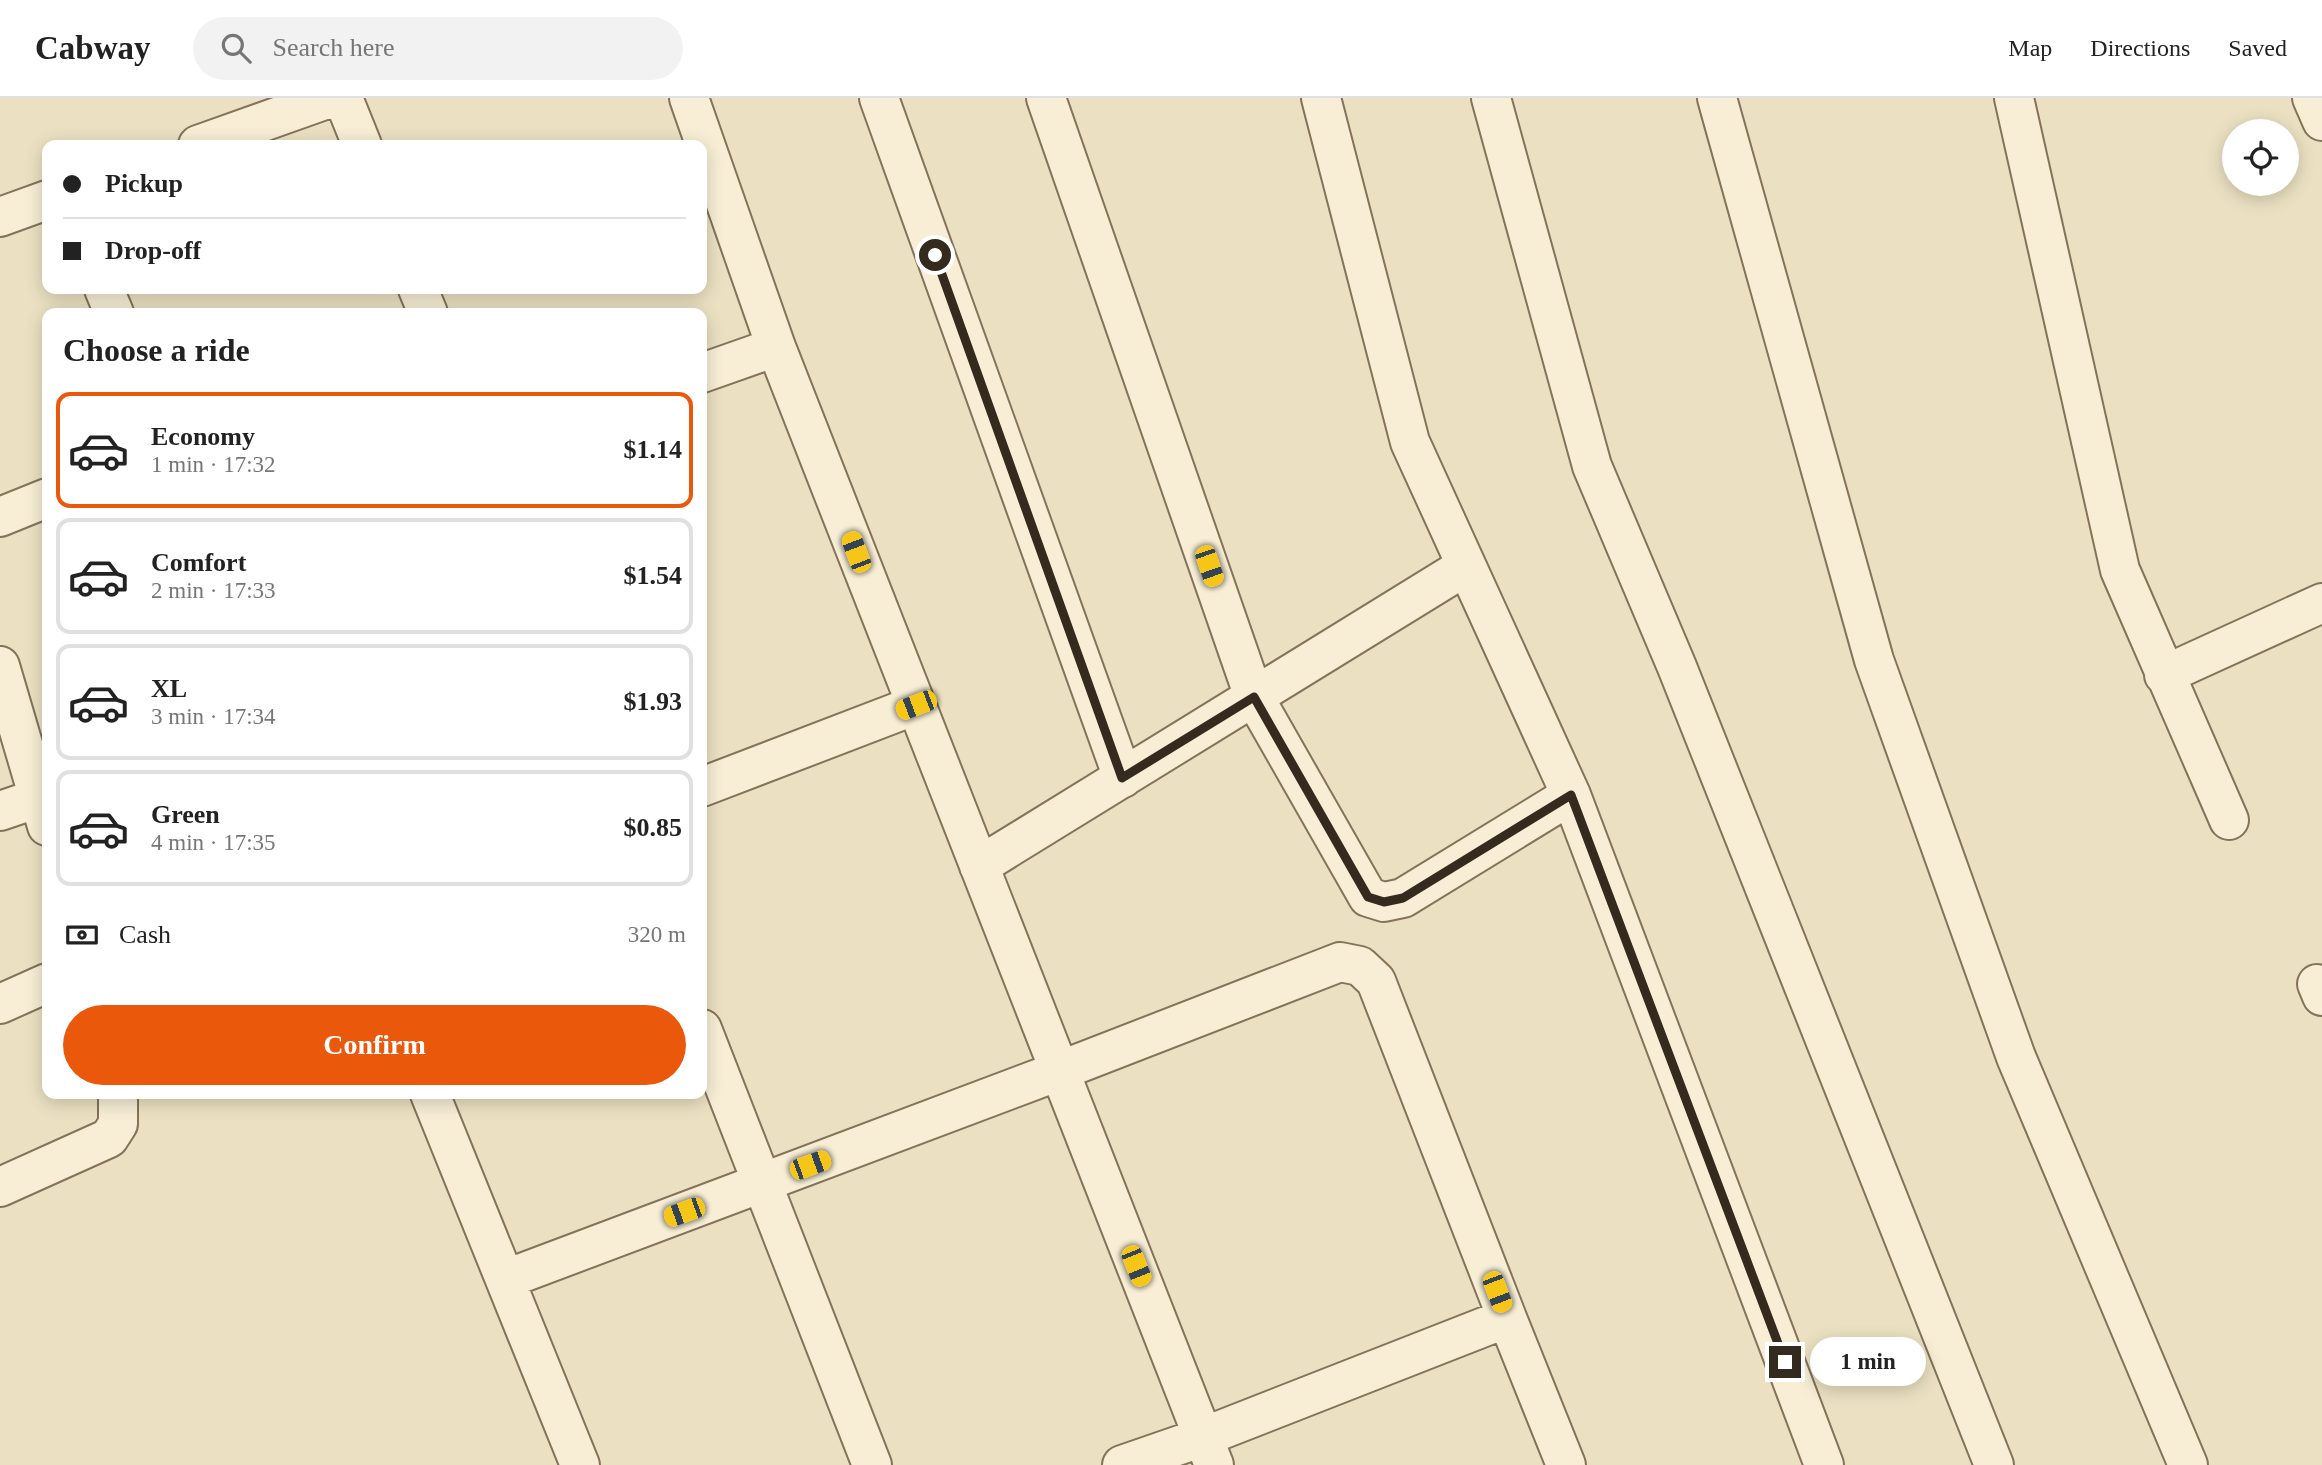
<!DOCTYPE html>
<meta charset="utf-8">
<style>
body{margin:0;font-family:Georgia,serif;background:#f2f2f2;color:#222;height:100vh;display:flex;flex-direction:column;font-size:26px;white-space:nowrap}
*{box-sizing:border-box;margin:0}
p{font-size:23px;color:#767676}
.icon{flex:none;width:38px;height:38px;fill:none;stroke:currentColor;stroke-width:2;stroke-linecap:round;stroke-linejoin:round}
.map{position:relative;flex:1;overflow:hidden}
.panel{position:absolute;left:42px;top:210px;width:665px;height:791px;display:flex;flex-direction:column;background:#fff;border-radius:14px;box-shadow:0 4px 18px #0003}
.panel>*{flex:none}
.hud{position:absolute;left:42px;top:42px;width:665px;height:154px;border-radius:14px;box-shadow:0 4px 18px #0003;display:grid;align-content:center;height:154px;padding:0 21px;background:#fff}
.buttons{position:absolute;left:2222px;top:21px;display:grid;gap:14px}
.buttons a{display:grid;place-items:center;width:77px;height:77px;border-radius:50%;background:#fff;box-shadow:0 4px 18px #0003;font-size:35px}
.end{position:absolute;width:32px;height:32px;margin:-16px;border:9px solid #352a1e;background:#fff;box-shadow:0 0 0 4px #fff}
.from{border-radius:50%}
.bubble{position:absolute;height:49px;border-radius:24px;background:#fff;box-shadow:0 4px 18px #0003;font-size:23px;font-weight:800;line-height:49px;text-align:center}
.car{position:absolute;width:21px;height:42px;margin:-21px -10px;border-radius:9px;box-shadow:0 0 5px 2px #0007;background:linear-gradient(#f5c518 24%,#345 0 40%,#f5c518 0 76%,#345 0 86%,#f5c518 0)}
.hud b{display:flex;align-items:center;gap:24px;height:66px;font-size:26px}
.hud b+b{border-top:2px solid #e0e0e0}
.hud i{width:18px;height:18px;background:#222}
ul{padding:0;list-style:none}
li{display:flex;align-items:center;gap:21px;height:116px;margin:0 14px 10px;padding:0 7px;border:4px solid #e0e0e0;border-radius:14px}
li div{flex:1}
li b{display:block;font-size:26px}
li em{font-style:normal;font-weight:800}
li.current{border-color:#ea580c}
li>.icon{width:63px;height:63px;stroke-width:1.5}
h2{padding:0 21px;font-size:32px;line-height:84px}
.pay{display:flex;align-items:center;gap:18px;height:77px;padding:0 21px;font-size:26px}
.pay p{margin-inline-start:auto}
.primary-button{display:flex;gap:14px;margin-top:auto;padding:14px 21px}
.primary-button a{flex:1;height:80px;border-radius:42px;background:#ea580c;color:#fff;font-size:28px;font-weight:800;line-height:80px;text-align:center}
header{display:flex;align-items:center;gap:42px;box-sizing:border-box;height:98px;padding:0 35px;background:#fff;border-bottom:2px solid #e0e0e0}
header strong{font-size:33px}
nav{display:flex;gap:38px;margin-inline-start:auto;font-size:24px}
.search{width:490px;height:63px;background:#f2f2f2;display:flex;align-items:center;gap:18px;box-sizing:border-box;padding:0 24px;border-radius:38px;color:#767676;font-size:26px}
.map>svg:first-child{display:block}
.lines{fill:none;stroke-linecap:round;stroke-linejoin:round}
.minor-casing{stroke:#84725a;stroke-width:42}
.minor{stroke:#f7eed5;stroke-width:38}
.route{stroke:#352a1e;stroke-width:9}
</style>
<header>
<strong>Cabway</strong>
<div class="search"><svg class="icon" aria-label="search" viewBox="0 0 24 24"><circle cx="10" cy="10" r="6"/><path d="M15 15l6 6"/></svg>Search here</div>
<nav><a>Map</a><a>Directions</a><a>Saved</a></nav>
</header>
<div class="map">
<svg width="2322" height="1367" viewBox="0 0 2322 1367">
<rect width="100%" height="100%" fill="#ebe1c2"/>
<g class="lines">
<g class="minor-casing">
<path id="minor" d="M343 0 362 47
M689 0 776 249 1214 1367
M879 0 1123 680
M1046 0 1254 599 1368 799 1384 804 1403 800 1571 697
M1321 0 1410 344 1571 697 1824 1367
M1491 0 1592 368 1677 569 1994 1367
M1717 0 1874 562 2016 959 2188 1367
M2014 0 2120 472 2229 722
M2312 0 2322 23
M198 47 330 0
M0 119 47 102
M104 191 114 215
M418 191 428 215
M702 275 776 249
M0 419 47 400
M0 568 47 728
M2164 577 2322 505
M702 689 916 607
M0 713 47 697
M979 768 1466 468
M2317 886 2322 898
M0 906 47 885
M702 931 872 1367
M430 996 580 1367
M0 1089 109 1040 118 1026V996
M506 1181 1059 973 1340 864 1360 868 1376 883 1507 1220
M1122 1367 1203 1339 1507 1220 1566 1367"/>
</g>
<use href="#minor" class="minor"/>
</g>
<g class="lines">
<path class="route" d="M935 157 1122 680 1254 599 1368 799 1384 804 1403 800 1571 697 1785 1264"/>
</g>
</svg>
<div class="buttons">
<a><svg class="icon" aria-label="locate" viewBox="0 0 24 24"><circle cx="12" cy="12" r="6"/><path d="M12 2v4M12 18v4M2 12h4M18 12h4"/></svg></a>
</div>
<i class="end from" style="left:935px;top:157px"></i>
<i class="end" style="left:1785px;top:1264px"></i>
<div class="bubble" style="left:1810px;top:1239px;width:116px">1 min</div>
<i class="car" style="left:856px;top:454px;rotate:339deg"></i>
<i class="car" style="left:1209px;top:468px;rotate:161deg"></i>
<i class="car" style="left:916px;top:607px;rotate:249deg"></i>
<i class="car" style="left:810px;top:1067px;rotate:70deg"></i>
<i class="car" style="left:684px;top:1114px;rotate:250deg"></i>
<i class="car" style="left:1136px;top:1168px;rotate:158deg"></i>
<i class="car" style="left:1497px;top:1194px;rotate:159deg"></i>
<div class="hud">
<b><i class="from"></i>Pickup</b>
<b><i></i>Drop-off</b>
</div>
<section class="panel">
<h2>Choose a ride</h2>
<ul>
<li class="current"><svg class="icon" aria-label="car" viewBox="0 0 24 24"><path d="M5 17H2v-5l4-1 3-4h7l3 4 3 1v5h-3M9 17h6M6 11h13"/><circle cx="7" cy="17" r="2"/><circle cx="17" cy="17" r="2"/></svg><div><b>Economy</b><p>1 min · 17:32</p></div><em>$1.14</em></li>
<li><svg class="icon" aria-label="car" viewBox="0 0 24 24"><path d="M5 17H2v-5l4-1 3-4h7l3 4 3 1v5h-3M9 17h6M6 11h13"/><circle cx="7" cy="17" r="2"/><circle cx="17" cy="17" r="2"/></svg><div><b>Comfort</b><p>2 min · 17:33</p></div><em>$1.54</em></li>
<li><svg class="icon" aria-label="car" viewBox="0 0 24 24"><path d="M5 17H2v-5l4-1 3-4h7l3 4 3 1v5h-3M9 17h6M6 11h13"/><circle cx="7" cy="17" r="2"/><circle cx="17" cy="17" r="2"/></svg><div><b>XL</b><p>3 min · 17:34</p></div><em>$1.93</em></li>
<li><svg class="icon" aria-label="car" viewBox="0 0 24 24"><path d="M5 17H2v-5l4-1 3-4h7l3 4 3 1v5h-3M9 17h6M6 11h13"/><circle cx="7" cy="17" r="2"/><circle cx="17" cy="17" r="2"/></svg><div><b>Green</b><p>4 min · 17:35</p></div><em>$0.85</em></li>
</ul>
<div class="pay"><svg class="icon" aria-label="cash" viewBox="0 0 24 24"><path d="M3 7h18v10H3z"/><circle cx="12" cy="12" r="2"/></svg>Cash<p>320 m</p></div>
<div class="primary-button"><a>Confirm</a></div>
</section>
</div>
